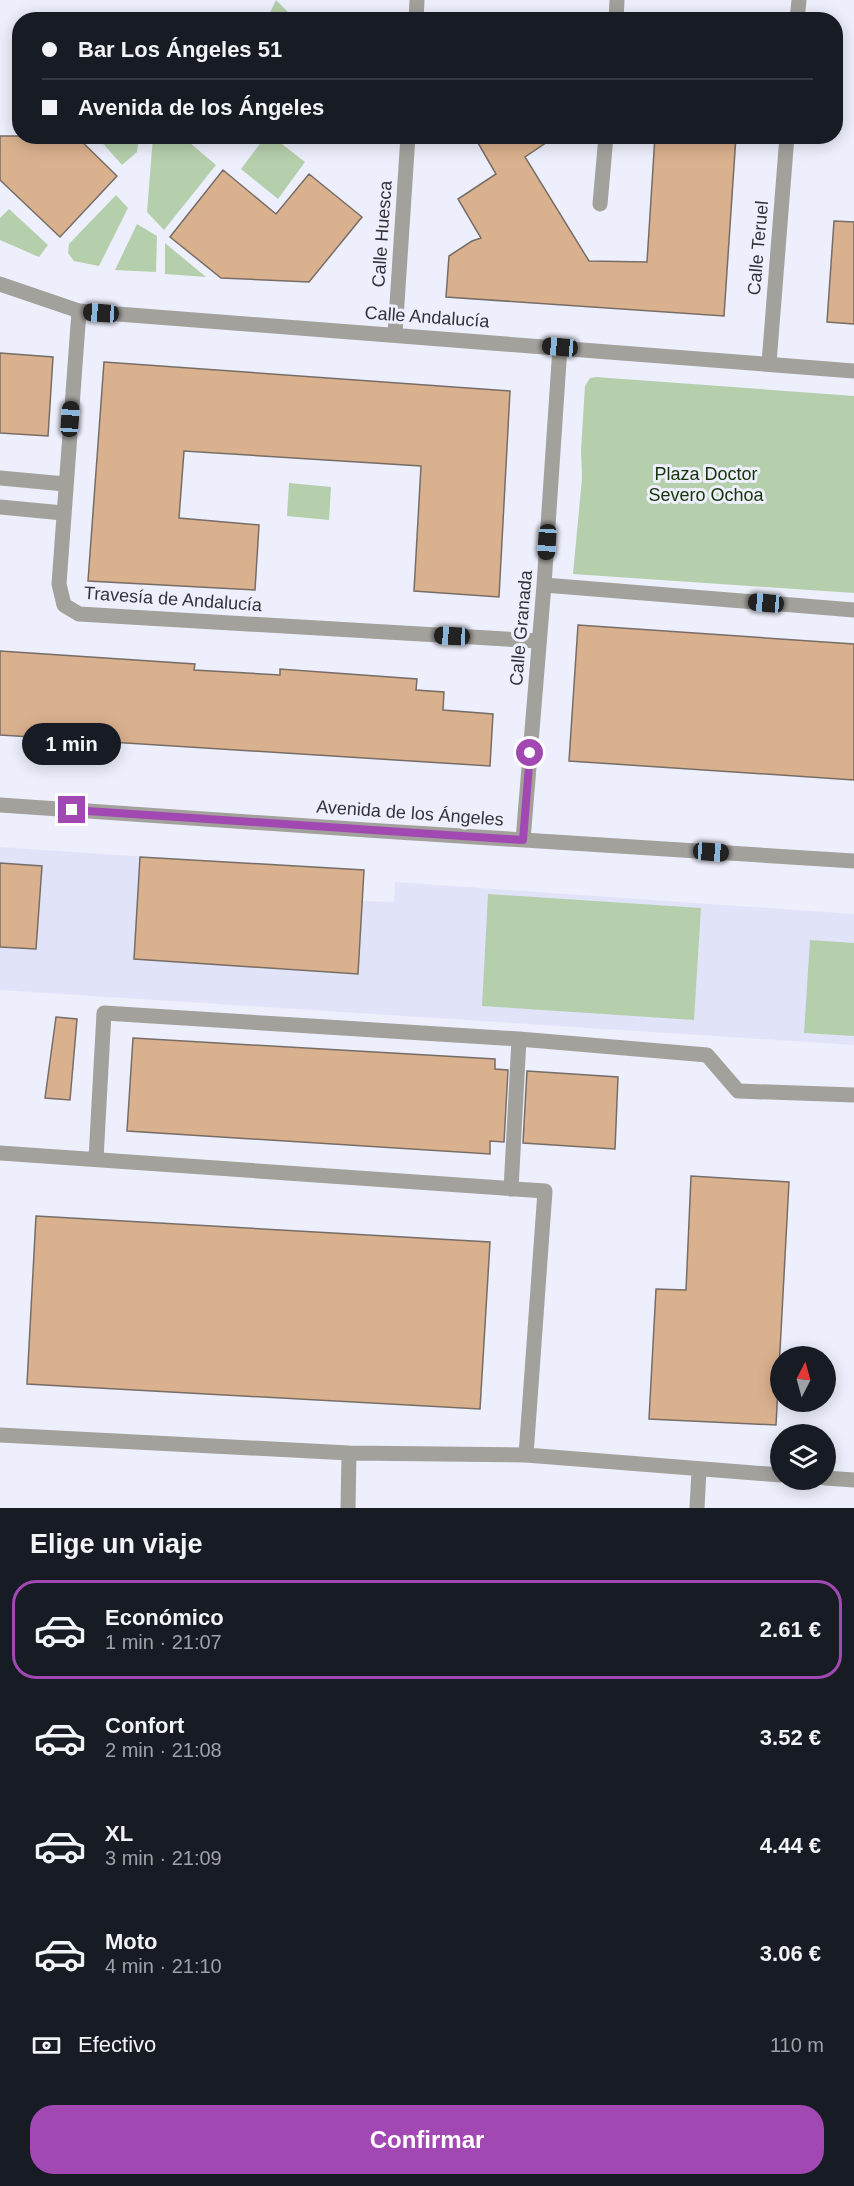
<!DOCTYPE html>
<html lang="es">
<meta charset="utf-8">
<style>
body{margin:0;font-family:Helvetica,sans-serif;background:#242831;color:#f1f3f6;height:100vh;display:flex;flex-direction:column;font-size:22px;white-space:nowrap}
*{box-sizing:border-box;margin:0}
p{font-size:20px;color:#9ea1a6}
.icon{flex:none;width:33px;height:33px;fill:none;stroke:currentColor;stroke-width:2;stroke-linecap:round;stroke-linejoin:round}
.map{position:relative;height:1508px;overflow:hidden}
.side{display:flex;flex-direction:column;background:#171b24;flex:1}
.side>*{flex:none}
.hud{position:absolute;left:12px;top:12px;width:831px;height:132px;border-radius:24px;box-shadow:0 3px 15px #0003;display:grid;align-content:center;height:132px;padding:0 30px;background:#171b24}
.needle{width:39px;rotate:6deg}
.controls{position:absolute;left:770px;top:1346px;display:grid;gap:12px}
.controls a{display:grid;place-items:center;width:66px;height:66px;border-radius:50%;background:#171b24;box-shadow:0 3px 15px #0003;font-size:30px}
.end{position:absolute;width:27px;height:27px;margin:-14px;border:8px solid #a248b3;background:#fff;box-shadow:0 0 0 3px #fff}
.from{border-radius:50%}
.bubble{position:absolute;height:42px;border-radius:21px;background:#171b24;box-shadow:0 3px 15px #0003;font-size:20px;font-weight:700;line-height:42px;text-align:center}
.car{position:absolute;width:18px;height:36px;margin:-18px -9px;border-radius:8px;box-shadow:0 0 4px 2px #0007;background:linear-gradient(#222 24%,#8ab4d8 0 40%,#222 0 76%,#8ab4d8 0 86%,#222 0)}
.hud b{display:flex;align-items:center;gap:21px;height:57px;font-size:22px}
.hud b+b{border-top:2px solid #363941}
.hud i{width:15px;height:15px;background:#f1f3f6}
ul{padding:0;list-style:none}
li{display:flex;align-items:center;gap:18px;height:99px;margin:0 12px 9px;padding:0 18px;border:3px solid transparent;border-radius:24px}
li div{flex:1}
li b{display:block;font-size:22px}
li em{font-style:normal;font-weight:700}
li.current{border-color:#a248b3}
li>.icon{width:54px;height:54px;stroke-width:1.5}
h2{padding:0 30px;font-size:27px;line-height:72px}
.pay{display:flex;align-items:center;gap:15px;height:66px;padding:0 30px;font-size:22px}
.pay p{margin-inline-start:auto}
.button{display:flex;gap:12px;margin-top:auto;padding:12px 30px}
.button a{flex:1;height:69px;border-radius:24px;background:#a248b3;color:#fff;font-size:24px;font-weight:700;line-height:69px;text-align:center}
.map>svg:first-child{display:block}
.built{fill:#e1e4f8}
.green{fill:#b5cfac}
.building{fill:#dab18e;stroke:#776d66;stroke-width:1.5}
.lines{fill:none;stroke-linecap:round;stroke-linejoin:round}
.lane{stroke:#a3a19c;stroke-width:15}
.street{stroke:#a3a19c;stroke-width:15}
.route{stroke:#a248b3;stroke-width:8}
.labels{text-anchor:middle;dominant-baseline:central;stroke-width:6;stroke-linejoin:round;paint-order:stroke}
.street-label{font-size:18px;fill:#323338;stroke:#edeffc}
.park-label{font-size:18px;fill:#163407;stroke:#edeffc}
</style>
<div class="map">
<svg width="854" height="1508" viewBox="0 0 854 1508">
<rect width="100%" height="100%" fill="#edeffc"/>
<path class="built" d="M0 847 249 864 362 901 394 902 395 882 854 914V1045L0 990Z"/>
<path class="green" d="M276 0 295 19H267Z
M97 137H139L137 152 122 165Z
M153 137H183L216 165 164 230 147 212Z
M265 137H273L305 162 278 199 241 169Z
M116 195 128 208 99 266 74 261 68 253 69 244Z
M9 209 48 245 39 257 0 240V218Z
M137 224 157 236 156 272 115 270Z
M165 243 206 277 165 274Z
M596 377 854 396V593L573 574 582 478 581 450 585 386 590 378Z
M289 483 331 487 329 520 287 516Z
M488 894 701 908 694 1020 482 1006Z
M810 940 854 943V1036L804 1033Z"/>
<path class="building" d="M0 136H76L117 176 60 237 0 180Z
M474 136H556L525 157 589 261 647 262 655 136H736L724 316 446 297 449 256 472 241 481 238 458 199 496 174Z
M223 170 276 214 309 174 362 217 309 282 221 278 170 237Z
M834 221 854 222V324L827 322Z
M0 353 53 357 48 436 0 433Z
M104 362 510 391 499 597 414 591 421 466 184 451 179 518 259 525 255 590 88 581Z
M578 625 854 644V780L569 761Z
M0 651 195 664 194 670 280 675V669L417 679 416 690 444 692 443 710 493 714 490 766 0 735Z
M140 857 364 870 358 974 134 959Z
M0 863 42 866 36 949 0 947Z
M56 1017 77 1019 70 1100 45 1098Z
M133 1038 495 1059V1069L508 1070 504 1142 490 1141V1154L127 1131Z
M527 1071 618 1077 615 1149 523 1143Z
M691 1176 789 1182 776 1425 649 1419 656 1289 686 1290Z
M36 1216 490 1242 480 1409 27 1384Z"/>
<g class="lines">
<path class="lane" d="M616 20 617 0
M600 204 606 136
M79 311 59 584 64 605 79 614 539 641
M0 478 65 484
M0 507 63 513
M0 1153 545 1191 526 1455
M96 1159 104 1013 519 1039 707 1055 738 1091 854 1095
M511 1189 519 1039
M0 1435 349 1453 526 1455 780 1475
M825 1478 854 1480
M348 1508 349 1453
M697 1508 699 1470"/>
<path class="street" d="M416 20 417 0
M797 20 799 0
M0 284 79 311 854 371
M395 334 408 136
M769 363 787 136
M544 585 854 610
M0 805 382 831 854 861
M523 840 544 585 560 347"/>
</g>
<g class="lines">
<path class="route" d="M72 810 523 840 530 753"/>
</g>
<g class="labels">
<g class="street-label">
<text transform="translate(382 234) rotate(-86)">Calle Huesca</text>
<text transform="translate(758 248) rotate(-85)">Calle Teruel</text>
<text transform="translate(427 317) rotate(4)">Calle Andalucía</text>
<text transform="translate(173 599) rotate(4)">Travesía de Andalucía</text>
<text transform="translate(521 628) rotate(-85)">Calle Granada</text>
<text transform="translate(410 813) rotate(4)">Avenida de los Ángeles</text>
</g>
<g class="park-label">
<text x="706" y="474">Plaza Doctor<tspan x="706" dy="21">Severo Ochoa</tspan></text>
</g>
</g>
</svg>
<div class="controls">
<a><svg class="needle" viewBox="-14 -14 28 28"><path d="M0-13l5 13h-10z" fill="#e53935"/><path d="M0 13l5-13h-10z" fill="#9ea1a6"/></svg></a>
<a><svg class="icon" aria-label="layers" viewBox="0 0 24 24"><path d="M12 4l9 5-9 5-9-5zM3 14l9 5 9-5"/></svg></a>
</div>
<i class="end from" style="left:530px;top:753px"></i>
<i class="end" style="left:72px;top:810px"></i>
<div class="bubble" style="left:22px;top:723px;width:99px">1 min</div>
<i class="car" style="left:101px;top:313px;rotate:274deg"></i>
<i class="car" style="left:560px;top:347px;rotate:275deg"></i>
<i class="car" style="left:70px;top:419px;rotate:4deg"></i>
<i class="car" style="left:547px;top:542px;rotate:184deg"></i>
<i class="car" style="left:766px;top:603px;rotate:275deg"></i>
<i class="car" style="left:452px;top:636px;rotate:273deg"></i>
<i class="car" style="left:711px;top:852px;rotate:94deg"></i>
<div class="hud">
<b><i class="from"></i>Bar Los Ángeles 51</b>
<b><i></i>Avenida de los Ángeles</b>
</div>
</div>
<section class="side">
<h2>Elige un viaje</h2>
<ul>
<li class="current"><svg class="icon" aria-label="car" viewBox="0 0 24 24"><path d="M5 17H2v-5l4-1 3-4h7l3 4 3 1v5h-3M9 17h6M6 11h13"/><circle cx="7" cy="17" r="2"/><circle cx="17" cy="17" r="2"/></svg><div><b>Económico</b><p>1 min · 21:07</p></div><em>2.61 €</em></li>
<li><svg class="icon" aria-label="car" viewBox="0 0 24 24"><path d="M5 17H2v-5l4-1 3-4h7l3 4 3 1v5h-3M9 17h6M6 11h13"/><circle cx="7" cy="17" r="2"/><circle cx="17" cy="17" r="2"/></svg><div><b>Confort</b><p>2 min · 21:08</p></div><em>3.52 €</em></li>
<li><svg class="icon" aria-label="car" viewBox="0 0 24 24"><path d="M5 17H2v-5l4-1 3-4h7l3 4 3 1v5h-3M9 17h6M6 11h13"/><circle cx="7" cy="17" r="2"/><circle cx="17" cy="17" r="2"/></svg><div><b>XL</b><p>3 min · 21:09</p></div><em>4.44 €</em></li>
<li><svg class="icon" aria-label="car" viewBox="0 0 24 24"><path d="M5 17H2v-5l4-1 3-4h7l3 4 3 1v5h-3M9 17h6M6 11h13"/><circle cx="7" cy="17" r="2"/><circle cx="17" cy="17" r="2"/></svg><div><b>Moto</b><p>4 min · 21:10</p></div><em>3.06 €</em></li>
</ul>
<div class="pay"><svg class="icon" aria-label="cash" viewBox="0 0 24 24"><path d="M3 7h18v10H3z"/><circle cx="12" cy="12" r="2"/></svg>Efectivo<p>110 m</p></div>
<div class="button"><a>Confirmar</a></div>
</section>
